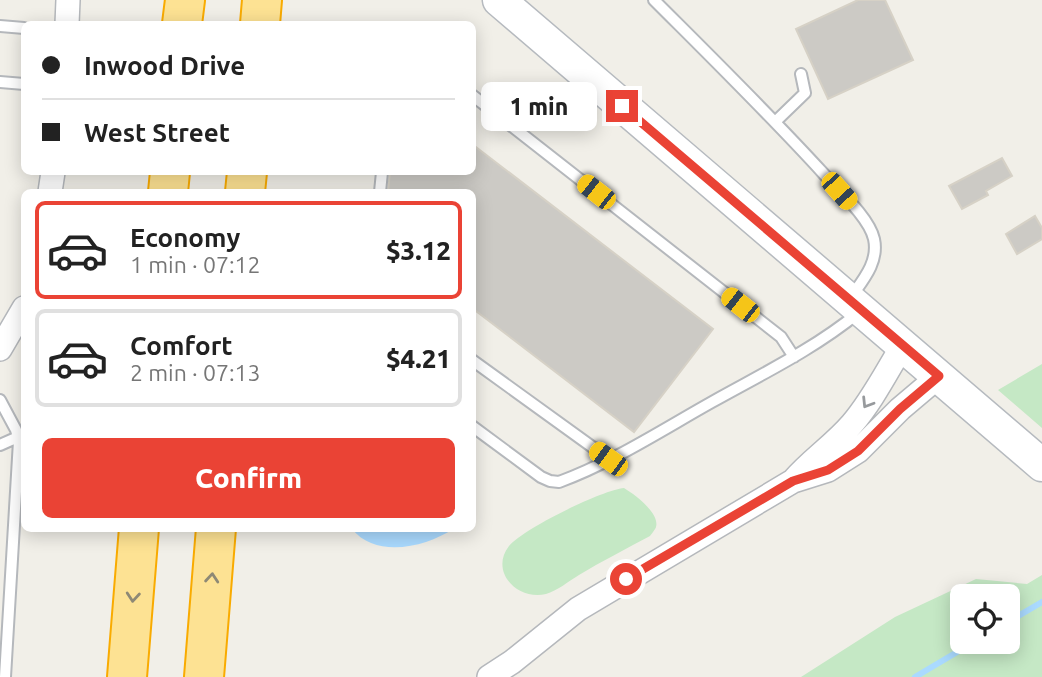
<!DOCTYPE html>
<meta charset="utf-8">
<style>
body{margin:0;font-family:Ubuntu,sans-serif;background:#f2f2f2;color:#222;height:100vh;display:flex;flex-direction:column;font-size:26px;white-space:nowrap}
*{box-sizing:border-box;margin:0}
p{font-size:23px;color:#767676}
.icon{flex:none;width:38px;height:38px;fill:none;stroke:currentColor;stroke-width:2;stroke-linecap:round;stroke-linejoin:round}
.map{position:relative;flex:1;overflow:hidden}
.sheet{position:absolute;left:21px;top:189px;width:455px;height:343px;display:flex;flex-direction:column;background:#fff;border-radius:10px;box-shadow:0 4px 18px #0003}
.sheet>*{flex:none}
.hud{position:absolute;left:21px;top:21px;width:455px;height:154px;border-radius:10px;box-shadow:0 4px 18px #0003;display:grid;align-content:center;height:154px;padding:0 21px;background:#fff}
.buttons{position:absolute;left:950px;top:584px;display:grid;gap:14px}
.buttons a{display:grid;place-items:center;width:70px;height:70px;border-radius:10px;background:#fff;box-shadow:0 4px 18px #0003;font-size:35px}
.end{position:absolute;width:32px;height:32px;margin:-16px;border:9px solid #ea4335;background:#fff;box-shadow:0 0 0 4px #fff}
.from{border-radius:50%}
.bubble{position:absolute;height:49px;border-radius:10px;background:#fff;box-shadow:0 4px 18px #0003;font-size:23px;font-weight:800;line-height:49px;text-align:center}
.car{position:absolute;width:21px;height:42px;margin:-21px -10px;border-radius:9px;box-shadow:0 0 5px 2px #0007;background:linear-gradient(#f5c518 24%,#345 0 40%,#f5c518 0 76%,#345 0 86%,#f5c518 0)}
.hud b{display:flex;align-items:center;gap:24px;height:66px;font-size:26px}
.hud b+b{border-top:2px solid #e0e0e0}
.hud i{width:18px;height:18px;background:#222}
ul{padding:12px 0 0;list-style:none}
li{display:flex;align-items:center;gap:21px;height:98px;margin:0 14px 10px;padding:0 7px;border:4px solid #e0e0e0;border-radius:10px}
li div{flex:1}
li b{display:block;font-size:26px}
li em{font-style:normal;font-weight:800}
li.selected{border-color:#ea4335}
li>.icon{width:63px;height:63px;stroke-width:1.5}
.cta{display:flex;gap:14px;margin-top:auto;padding:14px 21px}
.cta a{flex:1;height:80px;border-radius:10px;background:#ea4335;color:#fff;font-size:28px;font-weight:800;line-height:80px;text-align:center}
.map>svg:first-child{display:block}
.green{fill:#c5e8c5;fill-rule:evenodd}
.water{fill:#aadaff}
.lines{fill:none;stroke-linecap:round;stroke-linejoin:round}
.stream{stroke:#aadaff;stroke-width:6}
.building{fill:#cccac5;stroke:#d6d1c6;stroke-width:2}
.lane-casing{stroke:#b5b8bc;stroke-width:14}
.street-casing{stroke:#b5b8bc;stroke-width:26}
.secondary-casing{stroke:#b6babf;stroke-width:35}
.highway-casing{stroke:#f9ab00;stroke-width:42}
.lane{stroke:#fff;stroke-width:10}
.street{stroke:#fff;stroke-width:23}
.secondary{stroke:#fff;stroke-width:32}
.highway{stroke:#fde293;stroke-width:38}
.oneway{stroke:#979a9d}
.oneway2{stroke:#8e8975}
.route{stroke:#ea4335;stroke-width:9}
</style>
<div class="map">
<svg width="1042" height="677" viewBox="0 0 1042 677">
<rect width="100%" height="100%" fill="#f1efe8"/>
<path class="green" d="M1042 364V428L998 390Z
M624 488C634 494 660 513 656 527 656 528 651 535 650 536 626 549 602 561 579 575 569 581 557 591 546 594 518 601 489 572 509 546 523 529 602 490 624 488Z
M1042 575V677H801L895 617 976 579 1027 584ZM962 597H1008V642H962Z"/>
<path class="water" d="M352 529H453C426 547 376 559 352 529Z"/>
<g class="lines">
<path class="stream" d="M1008 622 1042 602
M915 677 974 642"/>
</g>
<path class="building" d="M858 0H885L913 60 828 99 796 29Z
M472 144 713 329 634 432 472 308V192H388L390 172H472Z
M1002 158 1012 176 986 191 988 195 962 209 949 186Z
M1035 216 1042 228V239L1017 254 1006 234Z"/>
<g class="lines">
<g class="lane-casing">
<path id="lane" d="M654 0C711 57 768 113 822 172 837 189 869 217 874 239 879 262 863 280 851 297
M0 26 24 28
M0 82 24 84
M472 95 781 337 794 357
M775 122 805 93 801 74
M380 192 382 172
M472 360 609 459
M0 400 16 430 19 441 5 677
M472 426 541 477 550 481 559 482C613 462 662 430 712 402 762 374 814 349 858 313
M0 445 18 437"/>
</g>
<g class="street-casing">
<path id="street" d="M67 24 68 0
M50 192 53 172
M0 349 24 308
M793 481C811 460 834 445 852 424 872 401 887 371 903 345
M489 677 512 662 578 609 793 481 828 470 858 451 900 409 939 376"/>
</g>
<g class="secondary-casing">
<path id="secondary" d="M499 0 1042 465"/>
</g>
<g class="highway-casing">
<path id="highway" d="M182 24 185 0
M260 24 262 0
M168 192 170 172
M245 192 247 172
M127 677 139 528
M204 677 216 528"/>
</g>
<use href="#lane" class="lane"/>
<use href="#street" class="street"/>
<use href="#secondary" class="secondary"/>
<use href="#highway" class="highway"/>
</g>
<defs><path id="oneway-chevron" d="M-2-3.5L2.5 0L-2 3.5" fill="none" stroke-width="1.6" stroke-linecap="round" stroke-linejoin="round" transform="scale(1.75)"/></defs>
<use class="oneway" href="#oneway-chevron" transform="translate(867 403) rotate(122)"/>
<g class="oneway2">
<use href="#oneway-chevron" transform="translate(212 578) rotate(-85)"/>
<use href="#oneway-chevron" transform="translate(133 597) rotate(95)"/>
</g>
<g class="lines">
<path class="route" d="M622 106 939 376 900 409 858 451 828 470 793 481 626 579"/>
</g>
</svg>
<div class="buttons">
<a><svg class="icon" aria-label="locate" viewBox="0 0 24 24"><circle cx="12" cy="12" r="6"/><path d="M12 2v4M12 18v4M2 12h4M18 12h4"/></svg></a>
</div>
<i class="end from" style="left:626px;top:579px"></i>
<i class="end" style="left:622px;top:106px"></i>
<div class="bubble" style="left:481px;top:82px;width:116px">1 min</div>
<i class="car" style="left:839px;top:191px;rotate:138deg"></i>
<i class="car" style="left:596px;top:192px;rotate:308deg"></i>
<i class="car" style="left:740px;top:305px;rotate:308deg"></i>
<i class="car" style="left:608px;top:459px;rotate:306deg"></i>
<div class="hud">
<b><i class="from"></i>Inwood Drive</b>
<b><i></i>West Street</b>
</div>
<section class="sheet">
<ul>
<li class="selected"><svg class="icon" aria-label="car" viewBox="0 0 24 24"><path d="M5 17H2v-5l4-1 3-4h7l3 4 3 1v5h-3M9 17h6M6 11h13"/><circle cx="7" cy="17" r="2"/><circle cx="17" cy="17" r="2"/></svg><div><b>Economy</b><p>1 min · 07:12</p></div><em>$3.12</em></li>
<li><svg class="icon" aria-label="car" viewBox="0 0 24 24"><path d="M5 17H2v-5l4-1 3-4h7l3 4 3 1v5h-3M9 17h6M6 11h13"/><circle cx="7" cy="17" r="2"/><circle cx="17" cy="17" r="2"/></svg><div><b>Comfort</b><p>2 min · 07:13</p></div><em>$4.21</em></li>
</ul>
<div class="cta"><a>Confirm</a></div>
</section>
</div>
